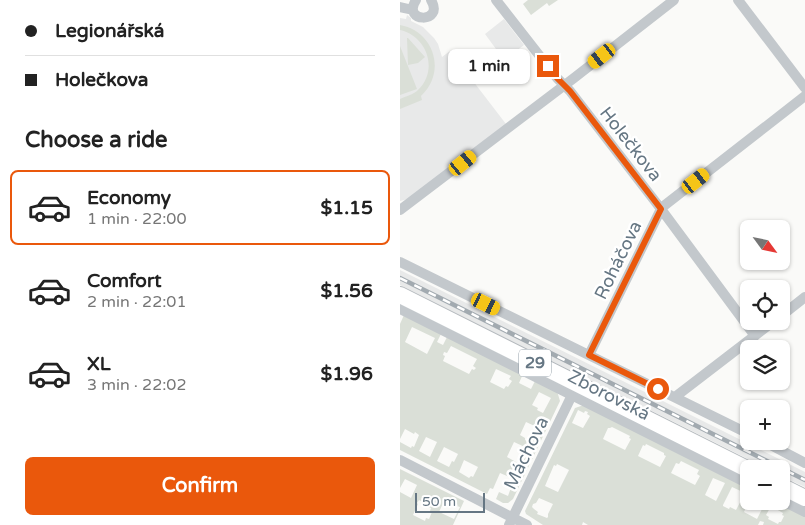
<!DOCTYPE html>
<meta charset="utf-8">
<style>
body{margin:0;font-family:"Varela Round",sans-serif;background:#f2f2f2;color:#222;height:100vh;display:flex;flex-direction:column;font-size:19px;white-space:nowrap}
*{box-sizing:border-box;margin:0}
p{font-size:16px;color:#767676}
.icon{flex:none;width:28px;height:28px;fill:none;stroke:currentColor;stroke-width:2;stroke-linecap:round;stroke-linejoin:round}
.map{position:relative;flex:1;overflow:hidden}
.side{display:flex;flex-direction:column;background:#fff;width:400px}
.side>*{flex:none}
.hud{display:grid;align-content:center;height:110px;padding:0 25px;background:#fff}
.needle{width:32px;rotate:123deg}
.controls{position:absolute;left:340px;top:220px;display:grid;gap:10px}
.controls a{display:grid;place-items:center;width:50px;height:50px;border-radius:8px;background:#fff;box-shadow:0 1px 4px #0004;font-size:25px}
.scale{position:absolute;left:15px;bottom:12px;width:70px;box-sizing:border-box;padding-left:5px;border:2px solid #657683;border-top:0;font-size:14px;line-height:18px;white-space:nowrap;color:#657683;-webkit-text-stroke:4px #fff;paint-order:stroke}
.end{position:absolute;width:22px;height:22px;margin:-11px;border:6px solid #ea580c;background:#fff;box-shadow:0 0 0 2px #fff}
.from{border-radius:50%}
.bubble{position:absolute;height:35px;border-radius:8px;background:#fff;box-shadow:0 1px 4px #0004;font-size:16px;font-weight:700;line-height:35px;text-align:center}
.car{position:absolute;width:15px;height:30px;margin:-15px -8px;border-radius:6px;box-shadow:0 0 4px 1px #0007;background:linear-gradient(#f5c518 24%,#345 0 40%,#f5c518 0 76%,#345 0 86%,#f5c518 0)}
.hud b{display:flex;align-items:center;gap:18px;height:48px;font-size:19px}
.hud b+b{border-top:1px solid #e0e0e0}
.hud i{width:12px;height:12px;background:#222}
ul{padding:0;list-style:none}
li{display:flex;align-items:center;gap:15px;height:75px;margin:0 10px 8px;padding:0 15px;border:2px solid transparent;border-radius:8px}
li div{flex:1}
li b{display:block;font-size:19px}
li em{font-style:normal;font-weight:700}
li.selected{border-color:#ea580c}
li>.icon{width:45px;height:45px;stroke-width:1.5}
h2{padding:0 25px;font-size:22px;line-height:60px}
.action{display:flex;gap:10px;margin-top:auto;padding:10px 25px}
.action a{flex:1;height:58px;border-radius:8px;background:#ea580c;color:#fff;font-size:20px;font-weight:700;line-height:58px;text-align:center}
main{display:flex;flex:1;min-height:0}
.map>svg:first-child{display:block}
.built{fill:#e8e9e9}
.green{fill:#dadfd7;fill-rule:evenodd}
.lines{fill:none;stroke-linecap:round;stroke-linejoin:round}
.primary-casing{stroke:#b5babe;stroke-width:18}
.minor{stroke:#c3c8cc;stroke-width:10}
.primary{stroke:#fff;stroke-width:16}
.rail-casing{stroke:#a2aab0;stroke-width:4.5}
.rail{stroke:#fff;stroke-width:2.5;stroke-dasharray:8;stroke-linecap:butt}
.route{stroke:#ea580c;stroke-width:6}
.labels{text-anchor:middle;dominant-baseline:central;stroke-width:5;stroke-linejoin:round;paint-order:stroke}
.shield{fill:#fff;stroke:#939fa8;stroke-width:1}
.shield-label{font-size:16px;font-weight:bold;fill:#657683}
.street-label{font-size:18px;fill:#657683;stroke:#fff}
</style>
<main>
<section class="side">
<div class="hud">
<b><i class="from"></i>Legionářská</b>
<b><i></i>Holečkova</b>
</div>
<h2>Choose a ride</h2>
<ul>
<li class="selected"><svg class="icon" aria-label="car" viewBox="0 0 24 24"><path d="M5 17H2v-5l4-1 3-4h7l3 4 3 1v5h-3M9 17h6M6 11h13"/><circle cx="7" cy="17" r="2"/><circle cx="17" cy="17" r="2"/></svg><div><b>Economy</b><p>1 min · 22:00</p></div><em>$1.15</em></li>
<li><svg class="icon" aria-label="car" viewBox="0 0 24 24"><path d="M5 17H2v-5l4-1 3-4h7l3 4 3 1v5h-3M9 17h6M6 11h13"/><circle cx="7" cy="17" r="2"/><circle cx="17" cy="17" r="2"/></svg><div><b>Comfort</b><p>2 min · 22:01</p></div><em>$1.56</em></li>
<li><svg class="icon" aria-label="car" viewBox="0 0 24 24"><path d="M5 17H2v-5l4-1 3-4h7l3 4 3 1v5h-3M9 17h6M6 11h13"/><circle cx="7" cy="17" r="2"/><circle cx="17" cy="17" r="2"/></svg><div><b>XL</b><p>3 min · 22:02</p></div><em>$1.96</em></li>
</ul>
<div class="action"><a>Confirm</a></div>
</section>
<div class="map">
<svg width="405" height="525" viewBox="0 0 405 525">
<rect width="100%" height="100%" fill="#fafaf8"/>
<path class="built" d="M7 15 11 18V21L23 27 34 38 38 44 42 57 50 51 106 124 8 199 0 201V18L6 19Z
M104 19 124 45 104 60 85 34Z
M0 270 405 472V487L381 476V469H368L0 285Z"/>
<path class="green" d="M128 0H158L149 6 147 3 131 15 123 4Z
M0 25C34 31 47 72 21 96L22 100 0 109V99C6 96 13 95 18 90 39 70 27 36 0 30Z
M7 38H8L25 57 18 63 8 65Z
M0 46 17 89 0 95Z
M4 315 41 334 37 342 43 345 47 337 123 374 119 383 131 389 135 381 157 391 160 401 113 499 108 503H103L96 499 99 492 108 496 114 479 100 473 93 489 90 488 87 494 0 450V442L11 448 12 446 14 447 19 435 15 432 14 434 5 429 0 439V324ZM12 327 35 338 27 354 5 342ZM51 346 77 359 73 366 76 368 74 370 72 369 69 374 43 361 45 356 43 355 44 352 47 353ZM96 369 111 376 109 379 112 381 108 387 106 386 104 389 90 382ZM139 392 151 398 143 413 137 410 138 408 132 405ZM126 422 139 428 133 441 130 440 128 442 125 440V438L120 435ZM26 437 37 442 30 457 19 451ZM114 442 127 448 124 455 126 456 121 465 107 457ZM44 447 58 454 54 462 52 461 49 467 37 461ZM64 460 78 467 73 477 71 476 69 478 59 472Z
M184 405 349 488V501L344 512 357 519 363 507 361 506 363 503 361 501H376L405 516V525H363L364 522 360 521 358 525H188L183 522 182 525H143L126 514 125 511 175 408ZM178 410 184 413 185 411 188 412 187 414 190 416 183 428 172 423ZM212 427 230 436 229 438 231 439 225 450 203 439 208 428H210ZM246 444 264 453V455L266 456 260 467 238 456 243 445 245 446ZM281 461 299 470 297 474 300 476 295 485 271 473 276 463 279 464ZM157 464 169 470 158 492 145 486 154 465 156 466ZM313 478 325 483 316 501 305 495ZM332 487 345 493 336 510 330 507 329 509 323 506V505ZM139 498 153 504 148 514V517L147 518 137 514 138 512 134 509 132 507 133 504 136 503ZM370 508 375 510 376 509 383 513 382 515 384 516 381 522H379L378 524 368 519 369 517 366 515Z
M0 469 64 501 53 525H0V492L11 498 17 485 5 479 0 488ZM45 499 58 505 57 506 60 507 54 519 39 512ZM19 500 26 504V506L31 508 30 511 32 512 29 519 26 518 25 521 13 515 18 504 17 503Z"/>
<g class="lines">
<g class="primary-casing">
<path id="primary" d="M0 295 349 470
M381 486 405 498"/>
</g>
<path class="minor" d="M16 0C1 23 45 24 31 0
M96 0 157 78 170 91 261 209 355 336
M338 0 405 88
M0 7 13 10
M0 210 174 78 274 0
M0 262 349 434
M0 309 349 484
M381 316 405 297
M189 355 261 209 265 205 405 96
M275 397 374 321
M363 441 405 463
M0 460 127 525
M381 500 405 512
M109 525 172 395"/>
<use href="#primary" class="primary"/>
<g class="rail-casing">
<path id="rail" d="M0 278 405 480"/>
</g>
<use href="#rail" class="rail"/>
</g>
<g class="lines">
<path class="route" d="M148 66 157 78 170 91 261 209 189 355 258 389"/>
</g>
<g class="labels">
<rect class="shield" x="119" y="349.5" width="32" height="27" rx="4"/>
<g class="shield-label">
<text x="135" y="363">29</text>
</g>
<g class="street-label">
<text transform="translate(231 144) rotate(52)">Holečkova</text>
<text transform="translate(218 260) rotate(-64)">Roháčova</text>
<text transform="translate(209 395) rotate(27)">Zborovská</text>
<text transform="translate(126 453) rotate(-64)">Máchova</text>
</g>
</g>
</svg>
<div class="controls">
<a><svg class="needle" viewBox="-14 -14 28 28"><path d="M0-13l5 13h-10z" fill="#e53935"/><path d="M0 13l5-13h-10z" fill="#767676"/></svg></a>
<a><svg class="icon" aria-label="locate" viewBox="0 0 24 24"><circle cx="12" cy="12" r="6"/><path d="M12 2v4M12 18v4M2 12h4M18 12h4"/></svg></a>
<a><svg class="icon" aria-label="layers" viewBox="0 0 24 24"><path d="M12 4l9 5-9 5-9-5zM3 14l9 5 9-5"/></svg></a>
<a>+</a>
<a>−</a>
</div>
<div class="scale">50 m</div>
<i class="end from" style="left:258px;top:389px"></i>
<i class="end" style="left:148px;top:66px"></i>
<div class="bubble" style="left:48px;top:49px;width:82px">1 min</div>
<i class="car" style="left:202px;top:56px;rotate:232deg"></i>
<i class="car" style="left:63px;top:163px;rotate:51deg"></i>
<i class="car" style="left:296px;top:181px;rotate:52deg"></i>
<i class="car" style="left:86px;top:304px;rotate:116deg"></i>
</div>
</main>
